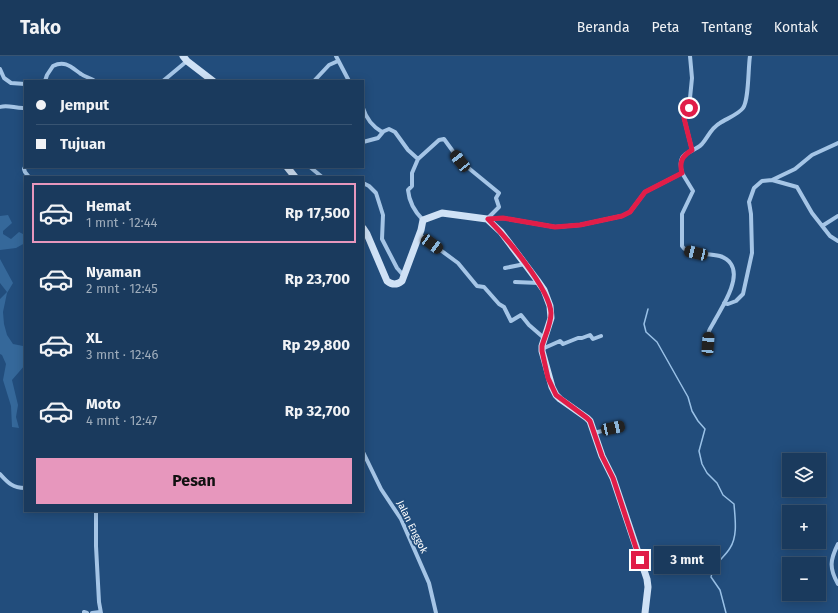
<!DOCTYPE html>
<html lang="id">
<meta charset="utf-8">
<style>
body{margin:0;font-family:"Fira Sans",sans-serif;background:#274566;color:#f1f3f6;height:100vh;display:flex;flex-direction:column;font-size:15px;white-space:nowrap}
*{box-sizing:border-box;margin:0}
p{font-size:13px;color:#9fadbc}
.icon{flex:none;width:22px;height:22px;fill:none;stroke:currentColor;stroke-width:2;stroke-linecap:round;stroke-linejoin:round}
.map{position:relative;flex:1;overflow:hidden}
.drawer{position:absolute;left:24px;top:120px;width:340px;height:336px;display:flex;flex-direction:column;background:#1a3a5d;border-radius:0px;box-shadow:0 2px 10px #0003,0 0 0 1px #385472}
.drawer>*{flex:none}
.guide{position:absolute;left:24px;top:24px;width:340px;height:88px;border-radius:0px;box-shadow:0 2px 10px #0003,0 0 0 1px #385472;display:grid;align-content:center;height:88px;padding:0 12px;background:#1a3a5d}
.controls{position:absolute;left:782px;top:397px;display:grid;gap:8px}
.controls a{display:grid;place-items:center;width:44px;height:44px;border-radius:0px;background:#1a3a5d;box-shadow:0 2px 10px #0003,0 0 0 1px #385472;font-size:20px}
.end{position:absolute;width:18px;height:18px;margin:-9px;border:5px solid #e11d48;background:#fff;box-shadow:0 0 0 2px #fff}
.from{border-radius:50%}
.bubble{position:absolute;height:28px;border-radius:0px;background:#1a3a5d;box-shadow:0 2px 10px #0003,0 0 0 1px #385472;font-size:13px;font-weight:700;line-height:28px;text-align:center}
.car{position:absolute;width:12px;height:24px;margin:-12px -6px;border-radius:5px;box-shadow:0 0 3px 1px #0007;background:linear-gradient(#222 24%,#8ab4d8 0 40%,#222 0 76%,#8ab4d8 0 86%,#222 0)}
.guide b{display:flex;align-items:center;gap:14px;height:38px;font-size:15px}
.guide b+b{border-top:1px solid #385472}
.guide i{width:10px;height:10px;background:#f1f3f6}
ul{padding:7px 0 0;list-style:none}
li{display:flex;align-items:center;gap:12px;height:60px;margin:0 8px 6px;padding:0 4px;border:2px solid transparent;border-radius:0px}
li div{flex:1}
li b{display:block;font-size:15px}
li em{font-style:normal;font-weight:700}
li.active{border-color:#e797bd}
li>.icon{width:36px;height:36px;stroke-width:1.5}
.primary-button{display:flex;gap:8px;margin-top:auto;padding:8px 12px}
.primary-button a{flex:1;height:46px;border-radius:0px;background:#e797bd;color:#111;font-size:16px;font-weight:700;line-height:46px;text-align:center}
header{display:flex;align-items:center;gap:24px;box-sizing:border-box;height:56px;padding:0 20px;background:#1a3a5d;border-bottom:1px solid #385472}
header strong{font-size:19px}
nav{display:flex;gap:22px;margin-inline-start:auto;font-size:14px}
.map>svg:first-child{display:block}
.green{fill:#35689a}
.lines{fill:none;stroke-linecap:round;stroke-linejoin:round}
.stream{stroke:#99c1e7;stroke-width:1.5}
.street{stroke:#a5c5e6;stroke-width:4}
.secondary{stroke:#cfe1f5;stroke-width:7}
.route{stroke:#e11d48;stroke-width:5}
.labels{text-anchor:middle;dominant-baseline:central;stroke-width:4;stroke-linejoin:round;paint-order:stroke}
.street-label{font-size:10px;fill:#fff;stroke:#224d7c}
</style>
<header>
<strong>Tako</strong>
<nav><a>Beranda</a><a>Peta</a><a>Tentang</a><a>Kontak</a></nav>
</header>
<div class="map">
<svg width="838" height="557" viewBox="0 0 838 557">
<rect width="100%" height="100%" fill="#224d7c"/>
<path class="green" d="M8 159 12 167 3 175V178L11 183 19 176 25 179V187L16 192 0 194V160Z
M0 203 13 227 7 237 3 256 4 268 7 279 13 288 23 290 25 285V309L12 324 18 349 16 361 19 372 12 371 11 350 3 324 6 308 2 299 0 298V243L7 236 0 227Z"/>
<g class="lines">
<path class="stream" d="M648 253 644 268 646 276 657 286 688 341 692 355 698 365 705 373 699 395 702 408 707 417 717 427 723 439 734 448C735 462 738 480 730 492 724 502 713 508 711 521L720 534 726 557"/>
<path class="street" d="M336 0 349 25
M690 0 692 22 689 52 685 58 684 62 692 94
M0 13 4 22 11 27 25 28
M45 25 47 19 53 10C65 4 71 11 81 18 85 21 91 22 95 25
M163 25 187 5
M314 25 329 9 338 5
M0 51C8 48 16 53 25 52
M363 52C366 62 372 70 382 76L389 73 395 76 408 94 418 103 412 117V130L408 134C409 145 415 156 423 164
M363 86 378 82 383 76
M418 103 439 84 444 83 460 105 499 137 496 142 499 151 488 162
M25 111 24 113 25 116 29 121
M310 111 322 121
M682 117 693 135 682 158V190C692 205 720 191 731 208 741 223 722 251 715 264 713 268 710 272 709 275 708 279 708 284 708 288
M772 124 795 113 812 99 838 87
M363 127 369 130 376 137 383 159 382 183 397 212 404 220
M487 163 503 162 555 171 580 169 622 160 630 156 645 136 682 117C676 94 691 99 702 88 708 81 711 72 720 67 726 63 739 58 743 52 749 44 748 12 750 0
M822 170 838 160
M420 179 458 207 477 230 484 231 499 248 504 251 511 265 521 259 529 269 544 282
M505 212 525 208
M515 226 539 227
M724 247 728 248 736 245 743 238 752 197 751 158 749 146 754 132 762 125 772 124 797 131 812 157 830 180 838 185
M542 293 560 285 563 288 578 282H582L590 279 593 283 601 280
M594 377 621 370
M363 396 381 433 401 463 429 527 436 557
M0 418C8 427 13 432 25 432
M96 455V490L99 546 101 557
M838 488C830 504 829 512 838 528
M84 556 87 557
M92 557 100 556"/>
<path class="secondary" d="M183 0 187 5 213 25
M287 111 295 121
M363 172 367 178 387 225C392 229 397 229 402 225L421 174 423 164 442 157 487 163 501 176 537 224 544 234 550 250 551 262 542 290V295L552 331 556 339 560 343 587 362 590 365 602 400 613 422 647 523 648 531 645 557"/>
</g>
<g class="lines">
<path class="route" d="M640 504 613 422 602 400 590 365 587 362 556 339 548 322 542 295V290C545 280 551 268 551 257 550 233 505 180 488 163L503 162 555 171 580 169 622 160 630 156 645 136 682 117C679 106 682 100 692 94L684 62 685 58 689 52"/>
</g>
<g class="labels">
<g class="street-label">
<text transform="translate(412 471) rotate(64)">Jalan Enggok</text>
</g>
</g>
</svg>
<div class="controls">
<a><svg class="icon" aria-label="layers" viewBox="0 0 24 24"><path d="M12 4l9 5-9 5-9-5zM3 14l9 5 9-5"/></svg></a>
<a>+</a>
<a>−</a>
</div>
<i class="end from" style="left:689px;top:52px"></i>
<i class="end" style="left:640px;top:504px"></i>
<div class="bubble" style="left:654px;top:490px;width:66px">3 mnt</div>
<i class="car" style="left:460px;top:105px;rotate:322deg"></i>
<i class="car" style="left:432px;top:188px;rotate:126deg"></i>
<i class="car" style="left:696px;top:197px;rotate:283deg"></i>
<i class="car" style="left:708px;top:288px;rotate:4deg"></i>
<i class="car" style="left:613px;top:372px;rotate:78deg"></i>
<div class="guide">
<b><i class="from"></i>Jemput</b>
<b><i></i>Tujuan</b>
</div>
<section class="drawer">
<ul>
<li class="active"><svg class="icon" aria-label="car" viewBox="0 0 24 24"><path d="M5 17H2v-5l4-1 3-4h7l3 4 3 1v5h-3M9 17h6M6 11h13"/><circle cx="7" cy="17" r="2"/><circle cx="17" cy="17" r="2"/></svg><div><b>Hemat</b><p>1 mnt · 12:44</p></div><em>Rp 17,500</em></li>
<li><svg class="icon" aria-label="car" viewBox="0 0 24 24"><path d="M5 17H2v-5l4-1 3-4h7l3 4 3 1v5h-3M9 17h6M6 11h13"/><circle cx="7" cy="17" r="2"/><circle cx="17" cy="17" r="2"/></svg><div><b>Nyaman</b><p>2 mnt · 12:45</p></div><em>Rp 23,700</em></li>
<li><svg class="icon" aria-label="car" viewBox="0 0 24 24"><path d="M5 17H2v-5l4-1 3-4h7l3 4 3 1v5h-3M9 17h6M6 11h13"/><circle cx="7" cy="17" r="2"/><circle cx="17" cy="17" r="2"/></svg><div><b>XL</b><p>3 mnt · 12:46</p></div><em>Rp 29,800</em></li>
<li><svg class="icon" aria-label="car" viewBox="0 0 24 24"><path d="M5 17H2v-5l4-1 3-4h7l3 4 3 1v5h-3M9 17h6M6 11h13"/><circle cx="7" cy="17" r="2"/><circle cx="17" cy="17" r="2"/></svg><div><b>Moto</b><p>4 mnt · 12:47</p></div><em>Rp 32,700</em></li>
</ul>
<div class="primary-button"><a>Pesan</a></div>
</section>
</div>
